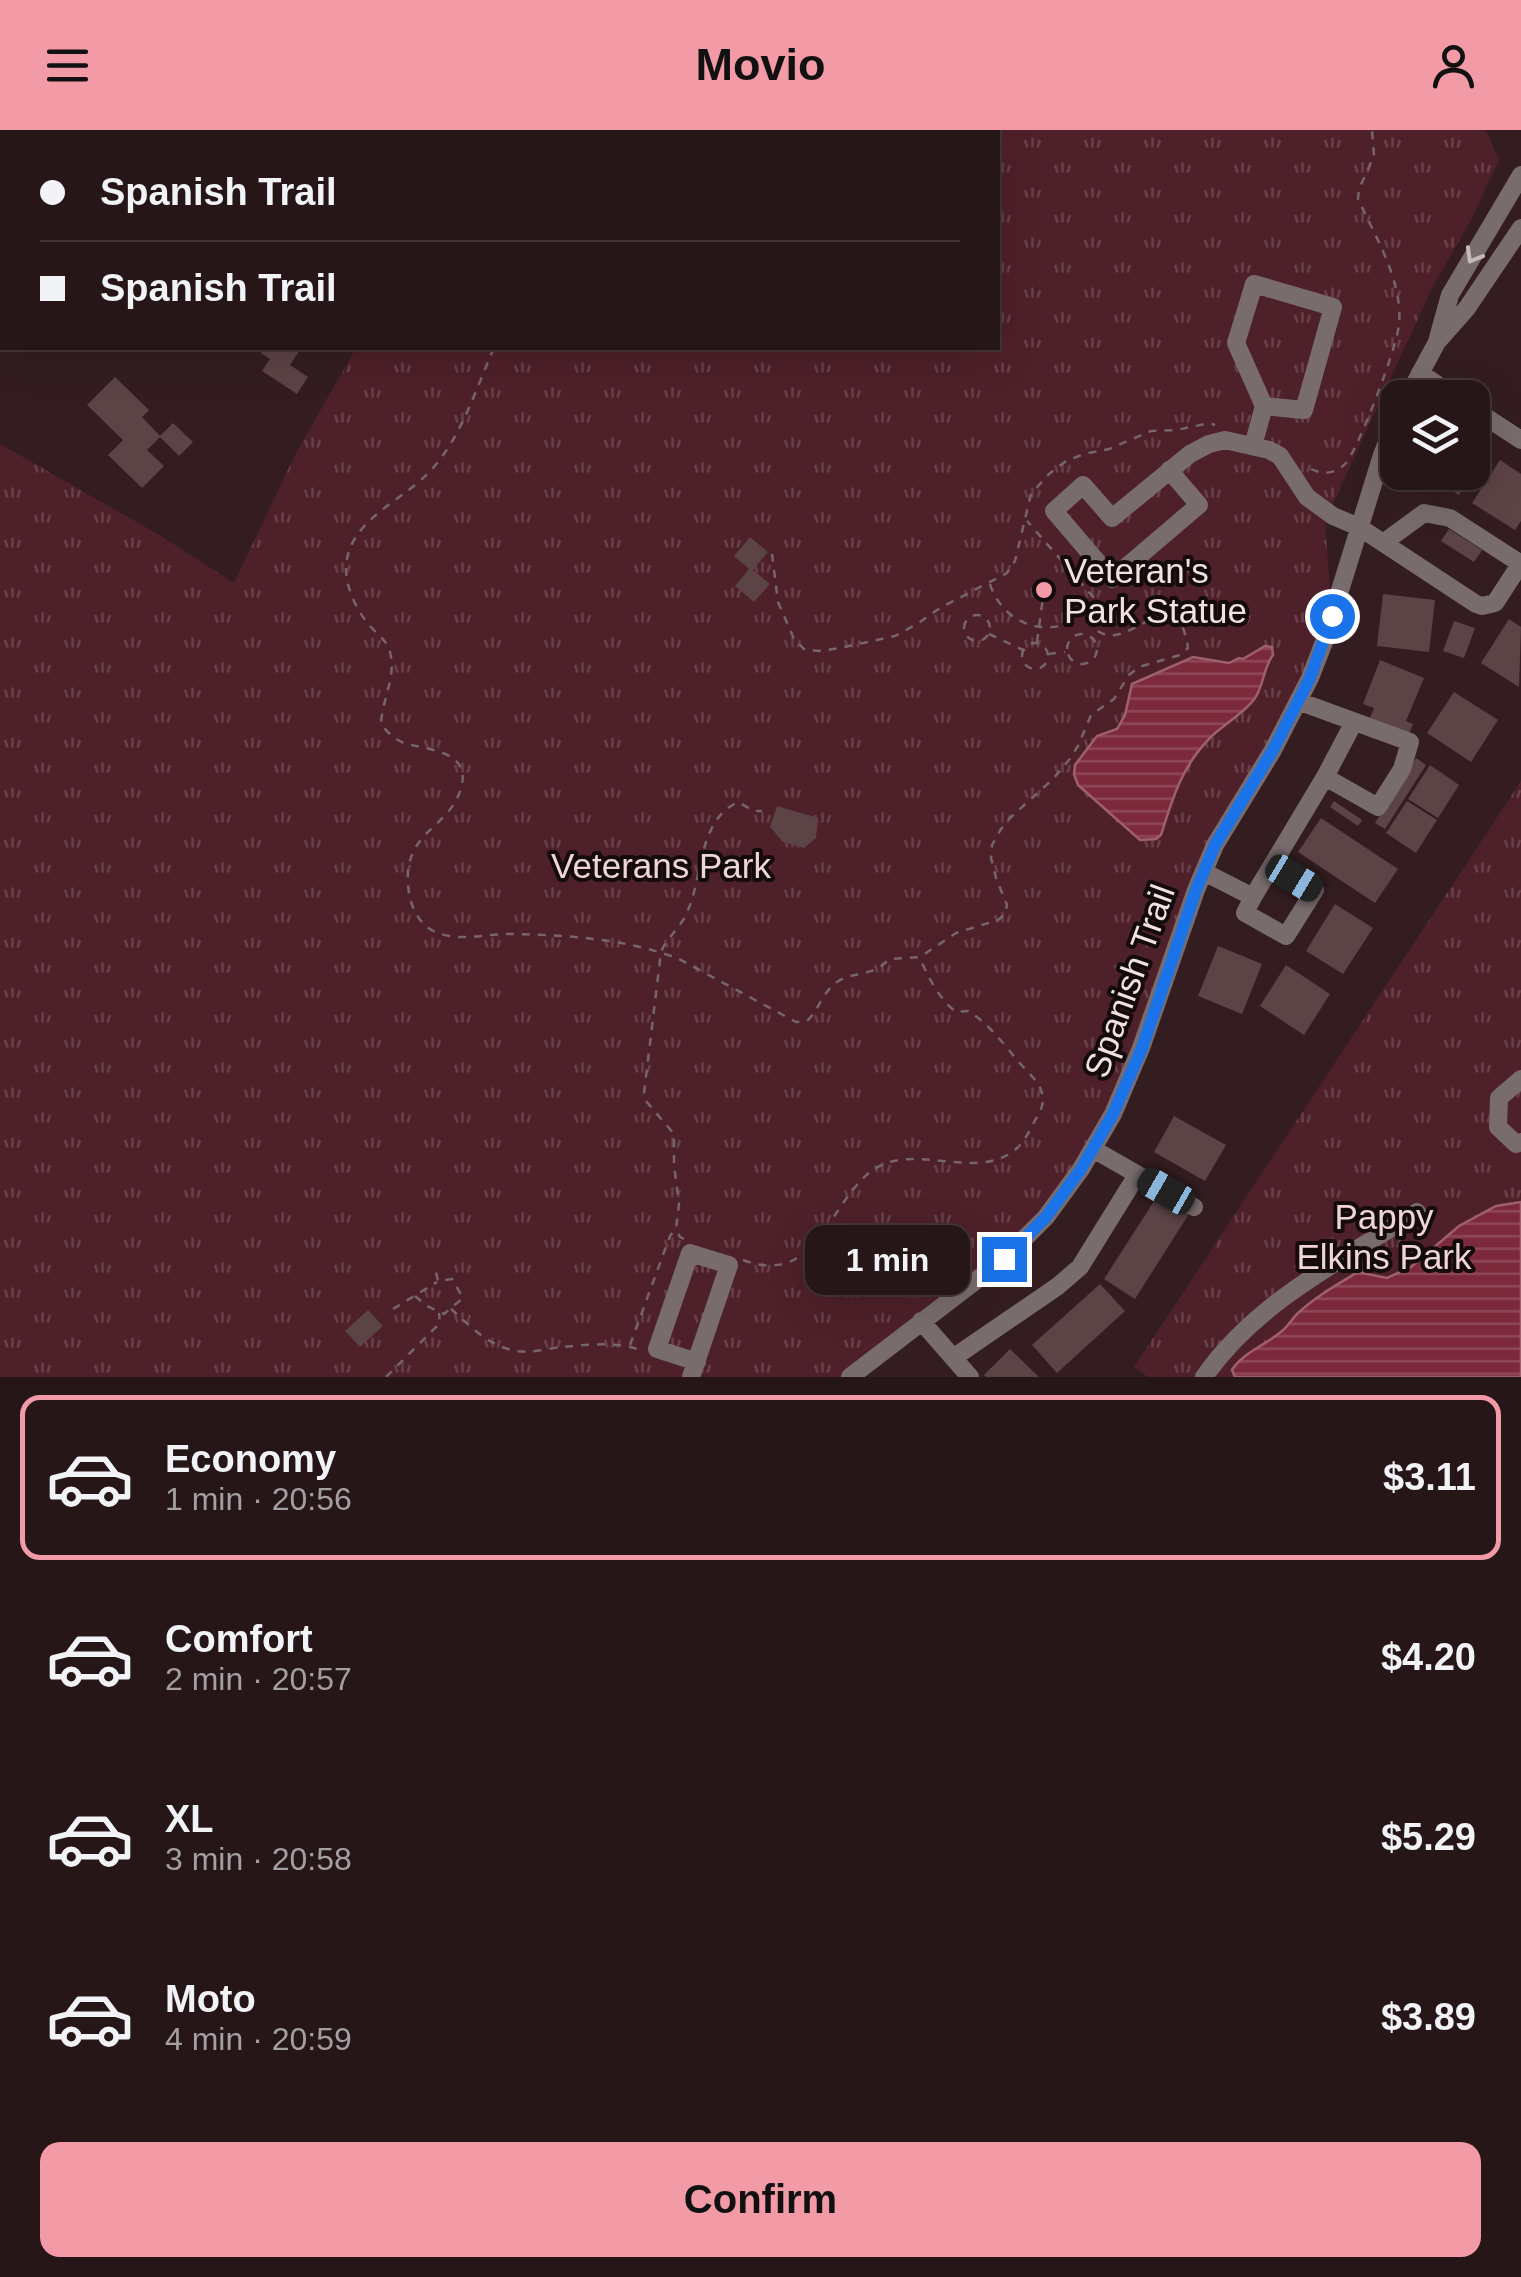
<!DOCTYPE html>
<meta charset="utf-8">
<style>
body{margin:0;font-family:Helvetica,sans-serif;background:#2e1f21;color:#f1f3f6;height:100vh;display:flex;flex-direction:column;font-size:38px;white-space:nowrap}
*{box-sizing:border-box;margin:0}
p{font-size:32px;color:#a49fa2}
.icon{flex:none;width:55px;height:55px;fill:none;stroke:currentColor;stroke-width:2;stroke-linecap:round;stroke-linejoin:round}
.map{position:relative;height:1247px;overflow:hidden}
.side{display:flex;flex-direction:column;background:#261618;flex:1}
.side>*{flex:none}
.banner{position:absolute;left:0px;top:0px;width:1000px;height:220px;box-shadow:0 10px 40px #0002,0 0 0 2px #423537;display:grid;align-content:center;height:220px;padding:0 40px;background:#261618}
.controls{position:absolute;left:1380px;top:250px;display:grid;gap:20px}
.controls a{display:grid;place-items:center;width:110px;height:110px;border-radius:20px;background:#261618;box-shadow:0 10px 40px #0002,0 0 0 2px #423537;font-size:50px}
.end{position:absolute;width:45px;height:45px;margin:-22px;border:12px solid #1a73e8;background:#fff;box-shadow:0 0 0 5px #fff}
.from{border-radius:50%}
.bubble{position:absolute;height:70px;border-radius:20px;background:#261618;box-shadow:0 10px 40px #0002,0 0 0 2px #423537;font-size:32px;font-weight:700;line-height:70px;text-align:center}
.car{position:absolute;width:30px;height:60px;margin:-30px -15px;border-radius:12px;box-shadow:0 0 8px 2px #0007;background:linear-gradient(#222 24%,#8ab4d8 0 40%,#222 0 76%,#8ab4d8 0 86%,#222 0)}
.banner b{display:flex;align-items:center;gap:35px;height:95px;font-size:38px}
.banner b+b{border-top:2px solid #423537}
.banner i{width:25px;height:25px;background:#f1f3f6}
ul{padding:18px 0 0;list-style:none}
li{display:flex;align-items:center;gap:30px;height:165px;margin:0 20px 15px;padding:0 20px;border:5px solid transparent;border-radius:20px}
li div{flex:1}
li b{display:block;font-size:38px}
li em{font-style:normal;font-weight:700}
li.current{border-color:#f39aa7}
li>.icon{width:90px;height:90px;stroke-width:1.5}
.primary-button{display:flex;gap:20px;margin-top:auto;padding:20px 40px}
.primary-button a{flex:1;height:115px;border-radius:20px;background:#f39aa7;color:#111;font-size:40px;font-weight:700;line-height:115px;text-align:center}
header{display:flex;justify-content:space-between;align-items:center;height:130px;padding:0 40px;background:#f39aa7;color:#111;font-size:45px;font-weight:700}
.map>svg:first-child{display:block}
.park{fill:url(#park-tufts)}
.water{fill:url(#water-rules);stroke:#9f606e;stroke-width:2.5}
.building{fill:#5c4346}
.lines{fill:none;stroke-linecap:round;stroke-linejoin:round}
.path{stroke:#786567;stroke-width:2.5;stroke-dasharray:8 8;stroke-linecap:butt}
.minor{stroke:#796c6e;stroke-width:18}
.oneway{stroke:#c7b8b9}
.route{stroke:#1a73e8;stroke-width:12}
.poi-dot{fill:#f39aa7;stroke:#140b0c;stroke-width:4}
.labels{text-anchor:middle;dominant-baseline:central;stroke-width:8;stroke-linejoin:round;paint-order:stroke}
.poi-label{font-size:35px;fill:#f1e1e2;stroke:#140b0c;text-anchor:start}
.park-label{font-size:35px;fill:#efd5d8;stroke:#140b0c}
.street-label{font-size:35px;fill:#f1e1e2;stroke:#140b0c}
</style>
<header><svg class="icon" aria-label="menu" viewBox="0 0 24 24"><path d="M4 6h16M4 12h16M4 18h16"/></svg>Movio<svg class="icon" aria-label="person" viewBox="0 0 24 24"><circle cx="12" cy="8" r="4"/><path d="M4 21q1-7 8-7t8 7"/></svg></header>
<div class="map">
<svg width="1521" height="1247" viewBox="0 0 1521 1247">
<defs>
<pattern id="park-tufts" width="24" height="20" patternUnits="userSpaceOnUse" patternTransform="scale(2.5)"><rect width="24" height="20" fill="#4e2029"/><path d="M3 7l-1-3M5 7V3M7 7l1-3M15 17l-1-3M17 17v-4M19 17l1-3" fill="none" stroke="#684048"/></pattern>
<pattern id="water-rules" width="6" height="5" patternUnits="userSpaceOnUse" patternTransform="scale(2.5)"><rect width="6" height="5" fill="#7c293c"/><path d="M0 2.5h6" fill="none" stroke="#8f4858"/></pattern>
</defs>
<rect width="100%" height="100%" fill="#331d20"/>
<path class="park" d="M491 0H1486L1499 30 1471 90 1432 158 1325 391 1332 486 1175 821 1113 984 1004 1129 850 1247H0V314L156 403 234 453 296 323 356 218H998V2H490Z
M1521 651V1247H1148L1134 1237Z"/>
<path class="water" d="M1265 516 1272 517 1273 525C1263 538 1264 555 1255 568 1245 583 1222 595 1209 609 1182 636 1172 670 1161 705L1156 709 1140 710 1078 655 1074 644 1075 635 1097 606 1117 599 1125 585 1132 554 1193 527 1229 533 1239 528 1243 529Z
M1521 1072V1247H1235L1232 1240C1242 1223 1266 1215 1282 1201 1288 1196 1292 1189 1298 1183 1315 1167 1338 1154 1358 1142L1387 1148 1411 1137 1459 1096 1496 1076Z"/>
<path class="building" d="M265 218H301L290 235 308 247 297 264 262 241 270 229 261 223Z
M115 247 149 280 142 287 160 306 173 293 193 312 179 326 160 307 147 320 164 336 142 358 108 325 123 310 87 275Z
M1500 330 1521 344V391L1515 400 1472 373Z
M1421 342H1472L1459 365Z
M1449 399 1482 420 1474 432 1441 411Z
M750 407 768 422 753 440 770 454 754 472 735 456 749 439 734 426Z
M1383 464 1435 470 1429 522 1377 516Z
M1509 489 1521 497 1519 557 1481 533Z
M1454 491 1475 498 1464 528 1443 521Z
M1380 530 1424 548 1406 591 1413 594 1409 604 1370 588 1374 578 1363 574Z
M1454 562 1498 590 1471 632 1427 603Z
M1416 628 1426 635 1385 699 1375 693Z
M1430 635 1459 655 1438 688 1408 669Z
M1334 671 1362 690 1358 696 1330 677Z
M1407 671 1437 690 1416 723 1386 703Z
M777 676 818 688 816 708 804 718 783 712 770 697Z
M1321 688 1398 739 1375 773 1298 722Z
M1335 774 1373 798 1343 844 1306 821Z
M1218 816 1262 834 1242 884 1198 866Z
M1286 835 1330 864 1304 905 1260 876Z
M1174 986 1226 1015 1205 1051 1154 1022Z
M1158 1065 1189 1084 1135 1169 1104 1149Z
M1100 1154 1125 1181 1057 1243 1032 1215Z
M368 1180 383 1196 360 1217 345 1201Z
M1010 1219 1039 1247H986L984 1245Z"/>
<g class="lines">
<path class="path" d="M601 2 602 0
M494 218C476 258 462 306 432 339 403 372 346 390 346 440 346 458 358 483 370 496 377 504 385 509 389 519 398 544 382 569 381 594 387 602 394 609 404 613 426 620 472 620 461 658 450 698 404 701 408 754 409 774 418 796 438 803 463 812 488 803 513 804 568 805 628 809 679 829L796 892 807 891C819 880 823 861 837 852 855 840 872 848 889 829L920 827 956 803 998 790 1005 784 1007 775 996 748 991 728 992 715 1001 699 1010 688 1053 649 1069 630 1078 616 1091 585 1114 569 1129 545 1139 537 1180 525 1188 518C1175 432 1119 546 1087 488L1089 477 1095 469 1027 391
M1311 339C1323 345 1336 344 1346 333 1359 317 1398 215 1399 194 1400 185 1399 172 1397 163 1390 130 1372 99 1358 69L1359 59 1374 26 1372 0
M772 424 778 472 794 509 805 520 821 521 840 518 895 506 917 494 940 478 1007 443 1015 431 1031 364 1049 344 1066 331 1084 324 1109 319 1151 301 1176 300 1210 293 1215 295
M990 454C999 483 1028 503 1059 496 1069 493 1078 486 1088 482
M964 498a13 13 0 1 1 26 0a13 13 0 1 1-26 0Z
M989 504 1023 520
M1067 519a15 15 0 1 1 30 0a15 15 0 1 1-30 0Z
M1037 512 1044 460
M1022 526a13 13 0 1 1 26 0a13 13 0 1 1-26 0Z
M1048 524 1065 522
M684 1109 680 1107 676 1099 679 1074 674 1035V1004L646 971 644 963 661 822C667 808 676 802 683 790 705 754 694 693 738 672L754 681H762
M743 1130C815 1157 827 1078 869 1043 911 1008 974 1054 1016 1019 1025 1012 1031 997 1037 987 1049 968 1041 955 1027 941 1008 921 992 895 968 881L956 882C939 869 929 848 920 829
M415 1166 427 1176 444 1184 463 1168 452 1149 438 1151 435 1138
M393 1179 437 1152
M451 1179C468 1194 486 1213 508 1219 526 1225 544 1219 562 1217 585 1215 618 1211 640 1220
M630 1215 670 1106 674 1101
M386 1247 440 1193 439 1183"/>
<path class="minor" d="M310 2 311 0
M1438 208 1450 165 1521 45
M1420 243 1457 268
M1407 268 1437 212 1467 178 1521 98
M1472 278 1521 310
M1253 316 1264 276 1236 213 1254 154 1333 177 1304 280 1264 276
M1169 340 1199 375 1112 449 1054 381 1083 355 1112 388 1190 324 1209 314 1225 310 1269 320 1280 326 1307 367 1333 386 1359 397 1476 474 1482 476 1495 473 1521 433
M1383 413 1424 383 1450 388 1521 434
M1325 647 1354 592
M1204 742 1253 767 1325 647 1378 677 1402 639 1410 612 1298 571
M1253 767 1245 783 1286 806 1315 760 1273 735
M1521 949 1499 968 1498 997 1516 1014 1521 1012
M1093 1019 1194 1077
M921 1191 970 1247
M953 1228 1058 1156 1080 1137 1137 1045
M691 1247 729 1135 690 1123 657 1219 697 1232
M850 1247 1004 1129 1046 1087 1081 1039 1113 984 1141 918 1196 760 1215 715 1273 620 1310 548 1324 512 1382 325 1398 285
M1204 1247C1256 1172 1342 1130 1417 1082"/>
</g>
<defs><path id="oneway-chevron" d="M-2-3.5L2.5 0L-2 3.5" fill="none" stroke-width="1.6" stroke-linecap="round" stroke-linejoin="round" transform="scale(2.5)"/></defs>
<use class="oneway" href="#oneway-chevron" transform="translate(1473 126) rotate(120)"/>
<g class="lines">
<path class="route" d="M1004 1129 1046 1087 1081 1039 1113 984 1142 918 1196 760 1215 715 1273 620 1310 548 1332 486"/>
</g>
<circle class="poi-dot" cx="1044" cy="460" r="10"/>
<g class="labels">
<g class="poi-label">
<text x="1064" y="440">Veteran's<tspan x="1064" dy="40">Park Statue</tspan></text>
</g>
<g class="park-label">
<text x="661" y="735">Veterans Park</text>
<text x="1384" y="1086">Pappy<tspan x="1384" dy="40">Elkins Park</tspan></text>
</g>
<g class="street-label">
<text transform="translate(1129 851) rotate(-70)">Spanish Trail</text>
</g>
</g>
</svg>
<div class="controls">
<a><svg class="icon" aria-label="layers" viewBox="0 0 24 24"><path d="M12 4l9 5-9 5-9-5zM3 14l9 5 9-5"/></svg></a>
</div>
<i class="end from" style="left:1332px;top:486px"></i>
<i class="end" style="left:1004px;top:1129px"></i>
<div class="bubble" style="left:805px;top:1095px;width:165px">1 min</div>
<i class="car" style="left:1294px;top:748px;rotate:121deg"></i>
<i class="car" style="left:1166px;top:1061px;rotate:300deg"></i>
<div class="banner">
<b><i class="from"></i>Spanish Trail</b>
<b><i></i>Spanish Trail</b>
</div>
</div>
<section class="side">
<ul>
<li class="current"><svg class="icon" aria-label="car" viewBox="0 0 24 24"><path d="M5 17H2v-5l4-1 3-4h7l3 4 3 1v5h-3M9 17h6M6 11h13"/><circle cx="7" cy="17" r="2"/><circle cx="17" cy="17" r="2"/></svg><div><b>Economy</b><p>1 min · 20:56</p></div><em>$3.11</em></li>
<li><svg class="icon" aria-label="car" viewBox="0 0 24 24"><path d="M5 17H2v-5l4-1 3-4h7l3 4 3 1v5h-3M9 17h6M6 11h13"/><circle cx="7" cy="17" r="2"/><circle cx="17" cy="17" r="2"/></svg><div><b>Comfort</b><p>2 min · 20:57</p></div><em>$4.20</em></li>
<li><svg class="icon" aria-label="car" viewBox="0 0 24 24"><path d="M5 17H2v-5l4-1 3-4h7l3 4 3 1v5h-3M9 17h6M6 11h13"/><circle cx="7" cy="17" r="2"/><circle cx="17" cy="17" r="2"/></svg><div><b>XL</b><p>3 min · 20:58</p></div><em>$5.29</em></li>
<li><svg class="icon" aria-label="car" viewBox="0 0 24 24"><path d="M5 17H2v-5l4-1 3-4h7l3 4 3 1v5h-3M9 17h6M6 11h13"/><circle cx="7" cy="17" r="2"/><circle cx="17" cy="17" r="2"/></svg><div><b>Moto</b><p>4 min · 20:59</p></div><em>$3.89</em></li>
</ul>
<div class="primary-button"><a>Confirm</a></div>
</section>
